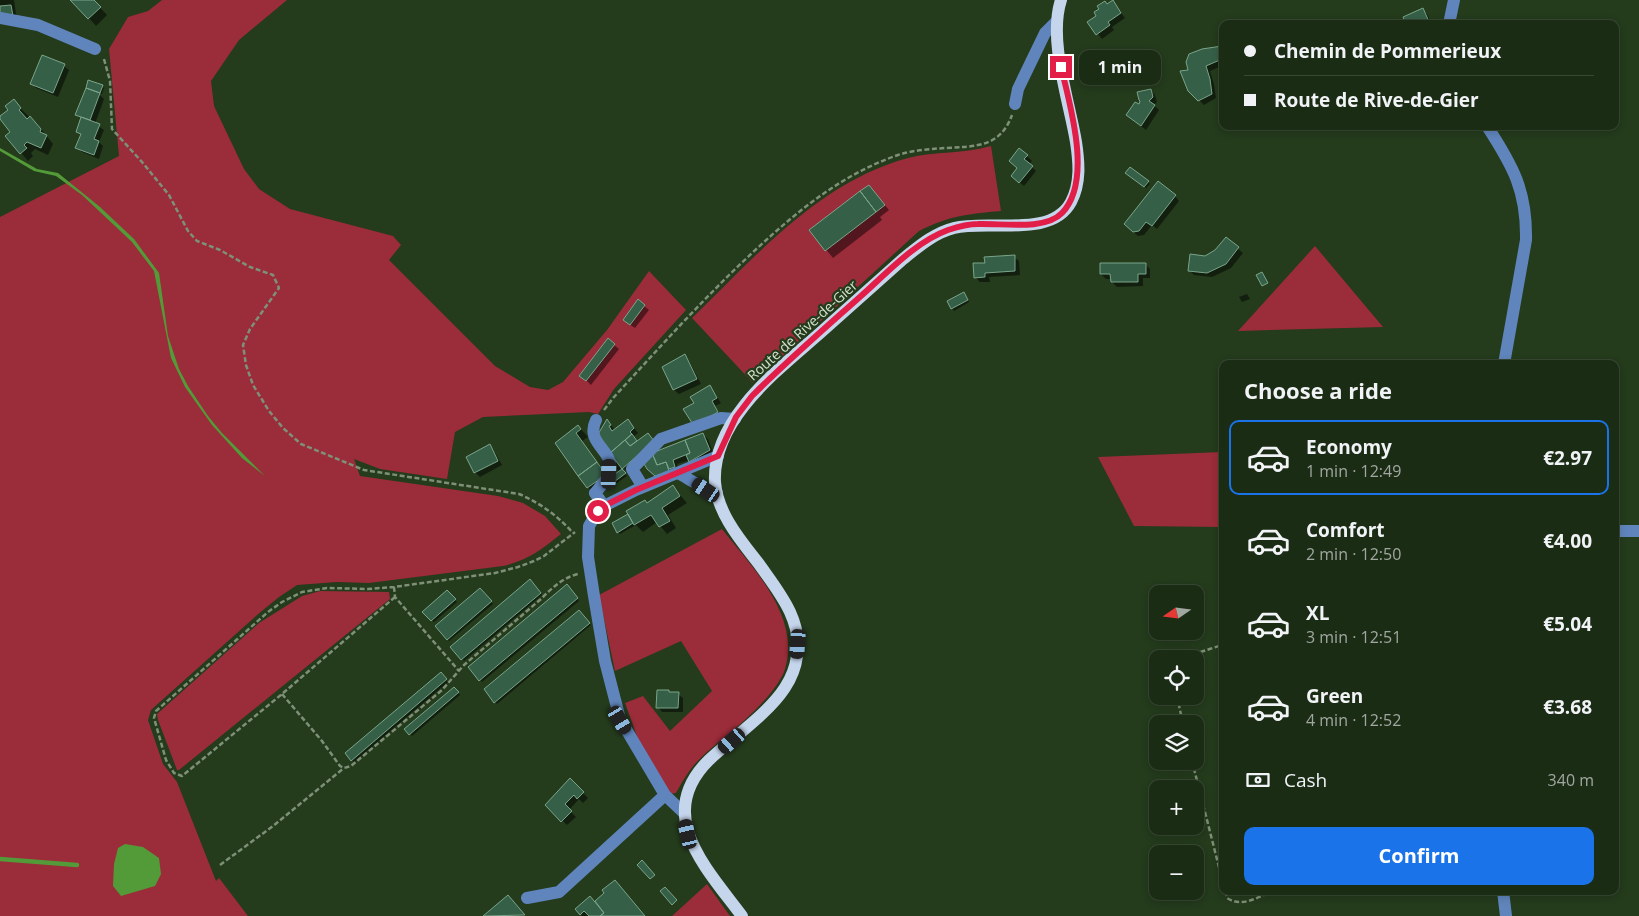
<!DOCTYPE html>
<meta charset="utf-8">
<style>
body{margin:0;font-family:"Open Sans",sans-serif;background:#283822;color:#f1f3f6;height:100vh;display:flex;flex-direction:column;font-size:19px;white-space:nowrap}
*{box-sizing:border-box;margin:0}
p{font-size:16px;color:#a0a7a0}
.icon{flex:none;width:28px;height:28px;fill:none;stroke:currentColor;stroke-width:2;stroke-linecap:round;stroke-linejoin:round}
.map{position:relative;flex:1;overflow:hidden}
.panel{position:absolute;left:1219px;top:360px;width:400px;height:535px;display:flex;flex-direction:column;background:#1b2c15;border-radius:10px;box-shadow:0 2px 8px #0003,0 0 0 1px #394834}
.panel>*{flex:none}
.hud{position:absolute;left:1219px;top:20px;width:400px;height:110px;border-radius:10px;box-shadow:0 2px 8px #0003,0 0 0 1px #394834;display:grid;align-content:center;height:110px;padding:0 25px;background:#1b2c15}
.needle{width:32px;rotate:256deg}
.fabs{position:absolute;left:1149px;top:585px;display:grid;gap:10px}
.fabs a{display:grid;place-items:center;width:55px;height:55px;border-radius:10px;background:#1b2c15;box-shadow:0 2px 8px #0003,0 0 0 1px #394834;font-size:25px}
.end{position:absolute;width:22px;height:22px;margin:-11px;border:6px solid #e11d48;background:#fff;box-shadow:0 0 0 2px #fff}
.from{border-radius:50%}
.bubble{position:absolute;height:35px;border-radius:10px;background:#1b2c15;box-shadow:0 2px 8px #0003,0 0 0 1px #394834;font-size:16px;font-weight:700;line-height:35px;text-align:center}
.car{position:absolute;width:15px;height:30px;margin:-15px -8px;border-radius:6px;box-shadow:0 0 4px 1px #0007;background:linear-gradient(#222 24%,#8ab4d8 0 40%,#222 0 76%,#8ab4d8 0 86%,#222 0)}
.hud b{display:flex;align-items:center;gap:18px;height:48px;font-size:19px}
.hud b+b{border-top:1px solid #394834}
.hud i{width:12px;height:12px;background:#f1f3f6}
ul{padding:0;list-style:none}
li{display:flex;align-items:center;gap:15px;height:75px;margin:0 10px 8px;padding:0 15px;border:2px solid transparent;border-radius:10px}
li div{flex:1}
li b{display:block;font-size:19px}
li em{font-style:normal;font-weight:700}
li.active{border-color:#1a73e8}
li>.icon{width:45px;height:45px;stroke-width:1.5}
h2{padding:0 25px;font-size:22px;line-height:60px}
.pay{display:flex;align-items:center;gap:12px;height:55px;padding:0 25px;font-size:19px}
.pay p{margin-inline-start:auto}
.button{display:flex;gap:10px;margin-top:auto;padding:10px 25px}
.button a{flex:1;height:58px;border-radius:10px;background:#1a73e8;color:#fff;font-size:20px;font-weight:700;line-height:58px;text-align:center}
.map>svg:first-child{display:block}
.green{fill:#9b2c39}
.water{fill:#539a39}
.shadow{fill:#0007}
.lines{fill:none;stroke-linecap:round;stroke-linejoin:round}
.stream{stroke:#539a39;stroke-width:4.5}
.building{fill:#365f48;stroke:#7aa58b}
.path{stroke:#7e9077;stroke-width:2.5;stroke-dasharray:5 2.5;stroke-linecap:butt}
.minor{stroke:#6085bc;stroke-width:12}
.major{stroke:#c5d5ec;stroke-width:12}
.route{stroke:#e11d48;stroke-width:6}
.labels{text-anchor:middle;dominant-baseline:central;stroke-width:4.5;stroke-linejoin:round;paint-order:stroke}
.street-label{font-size:14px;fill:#d5e3d0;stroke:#243b1c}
</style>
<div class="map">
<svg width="1639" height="916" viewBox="0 0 1639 916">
<rect width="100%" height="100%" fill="#243b1c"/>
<path class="green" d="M162 0H287L239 40 211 81 214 106 244 169 259 189 290 209 393 236 401 245 389 260 495 366 530 387 548 390 563 382 607 330 649 271 686 310 614 389 598 414 589 412 483 417 455 432 447 479 380 469 354 459 360 476 498 496 523 503 545 516 561 534C541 550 528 560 503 566L369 583 337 582 297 585 279 597 257 615 151 710 148 720 163 764 177 782 216 881 219 878 248 916H0V217L119 156 109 49 128 17 148 11Z
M991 146 1001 211C967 214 949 216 919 231L753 383 692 318C756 256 819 182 908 158 935 151 964 154 991 146Z
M1315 246 1383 327 1238 331Z
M1222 452V527L1134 526 1098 457Z
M722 529C752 567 801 616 785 669 781 683 762 704 751 714 733 732 711 746 694 765 687 773 681 784 676 793L670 794 639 742 625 703 643 696 670 731 712 691 681 641 615 671 599 595Z
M320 591 389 592 390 599 179 770H177L158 720 157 714 259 623 302 596Z
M707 884 730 916H672Z"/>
<path class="water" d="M0 148 37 169 58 173 100 207 134 239 159 273 168 336 179 369 188 386 208 416 222 433 265 476 242 458 212 425 185 387 171 358 154 271 132 242 82 195 56 176 34 171 0 151Z
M125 844 143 847 159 858 161 874 155 886 121 896 113 886 114 864 118 848Z"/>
<path class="shadow" d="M0 0H14L17 20 0 22Z
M73 0H93L107 15 96 26Z
M1113 2 1125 18 1112 27 1114 30 1102 39 1089 23 1098 16 1100 10Z
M1423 10 1427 14 1432 24H1407Z
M1222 48V66L1210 71 1214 84 1216 98 1204 105 1189 90 1190 71 1203 50Z
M64 66 69 70 58 97 36 88 32 84Z
M102 86 104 88 102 94 98 93 104 99 95 124 104 130 99 142 103 146 99 159 82 152 77 148 82 136 77 131 82 119 77 115Z
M1151 90 1155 95 1157 102 1154 105 1159 110 1146 130 1133 120 1139 106Z
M20 108 38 125 53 144 48 155 35 149 31 153 33 156 28 161 7 136 12 132 0 118Z
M1020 150 1032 161 1029 164 1036 171 1024 186 1017 180Z
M1129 175 1148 182 1150 184 1146 188Z
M873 191 889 210 880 217 882 220 833 258 811 231Z
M1175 196 1179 201 1157 229 1152 225 1144 235 1138 236 1130 229Z
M1226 239 1243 253 1231 268 1212 277 1194 275 1189 270 1206 257 1216 251Z
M1014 257 1019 261 1020 275 989 277 990 282H980L975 277 986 264Z
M1145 264 1150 269V278H1143V286L1117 287 1112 282V279H1106L1101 274Z
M1247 294 1250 299 1242 302 1239 297Z
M965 295 969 302 954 311 948 302Z
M644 306 649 310 635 328 629 324Z
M614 345 619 349 591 385 586 380Z
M685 356 689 361 701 384 679 394 674 390 664 368Z
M710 387 721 403 715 406 722 417 695 403Z
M607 421 615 430 628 421 638 433 633 437 649 456 703 434 708 439 714 455 695 465 690 460 677 464 679 471 672 474 644 462 628 472 622 467 621 468 627 476 617 483 613 477 619 472 614 464 615 462 619 466 620 464Z
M578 426 588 437 582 441 610 480 592 492 556 444Z
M490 446 494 451 502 465 480 477 475 472Z
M673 487 687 503 668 515 676 528 667 534 657 522 643 532 636 525 620 534 618 532 630 515Z
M530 581 542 595 464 661 451 647Z
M567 586 579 601 482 682 469 667Z
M480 589 493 604 449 641 437 627Z
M447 592 457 602 434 622 424 612Z
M579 612 591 625 497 704 485 690Z
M440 674 448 682 354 762 347 753Z
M454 688 460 695 412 736 406 729Z
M669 691 671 693 678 694 683 698V712H662L658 707Z
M570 780 588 798 583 803 579 799 569 810 576 817 567 825 547 805Z
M606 893 645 916H582L576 909 595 903Z
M508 896 525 916H485Z"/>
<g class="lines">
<path class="stream" d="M0 859 77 865"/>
</g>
<path class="building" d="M70 0H94L101 7 88 19Z
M1113 0 1121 13 1108 22 1110 25 1096 35 1087 22 1096 16 1094 12 1099 9 1097 6 1105 1 1107 4Z
M11 5 13 16 0 18V6Z
M1423 8 1430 24H1406L1403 17Z
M1222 46V59L1206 66 1210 79 1212 94 1198 101 1188 91 1180 71 1188 70 1186 62 1189 54 1202 49Z
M42 55 65 64 53 93 30 84Z
M88 80 103 85 100 93 86 88Z
M86 88 100 93 90 120 75 115Z
M1151 89 1153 97 1149 101 1155 105 1141 126 1126 115 1135 102 1139 104 1140 101 1139 100 1137 92Z
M14 99 21 108 19 110 27 119 30 116 41 129 40 132 47 135 41 148 27 142 24 145 27 148 20 154 5 136 10 132 0 119V116L8 110 5 106Z
M81 117 100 124 94 139 99 141 94 155 75 148 81 134 76 132Z
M1019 148 1028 155 1024 159 1033 166 1019 183 1011 176 1017 168 1009 161Z
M1130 167 1149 181 1144 187 1125 173Z
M1158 181 1176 195 1152 226 1146 222 1139 231 1133 232 1124 224Z
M869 185 885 205 876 212 860 191Z
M860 191 876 212 825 251 809 230Z
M1226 237 1239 247 1226 264 1207 273 1188 271 1190 254 1205 256 1215 250Z
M1015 255V271L985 273V277L974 278 973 263H985L984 257Z
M1100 263H1146V274H1138V282H1111L1110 274H1100Z
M1262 272 1268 283 1262 286 1256 275Z
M964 292 968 300 951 309 947 301Z
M638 299 645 305 630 325 623 320Z
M608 338 615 344 586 381 579 376Z
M685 354 697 379 673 390 662 367Z
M710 385 717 398 712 401 718 412 694 426 683 409 694 403 690 397Z
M607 419 611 425 609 426 612 431 628 419 634 428 630 432 632 434 610 453 597 436Z
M578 425 581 429 576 433 597 462 578 476 555 443Z
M648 433 654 441 622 469 610 453 625 440 630 446Z
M703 433 710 450 689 462 686 455 690 453 685 440Z
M632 434 637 441 630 446 625 440Z
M685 440 690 453 673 460 675 467 669 469 666 462 657 465 652 453Z
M490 444 498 461 474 473 466 457Z
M652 453 657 465 666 462 669 471 655 476 647 469 643 462Z
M597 462 606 475 587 488 578 476Z
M622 469 626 473 614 482 611 477Z
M673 485 680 496 662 508 670 521 659 527 651 515 634 525 626 511 645 500 647 503Z
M628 514 633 523 617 533 612 523Z
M530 579 541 593 461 660 450 647Z
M567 584 578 598 479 681 468 667Z
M480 588 492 601 447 640 435 626Z
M447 590 456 599 431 621 422 612Z
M579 610 590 623 494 703 484 689Z
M441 672 447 679 351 761 345 753Z
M454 687 459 692 409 735 404 729Z
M657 690H669V692H679L678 708H656Z
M570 778 584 792 577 799 574 795 565 804 572 811 561 822 545 805Z
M642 860 655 875 650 879 637 865Z
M615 880 645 916H600L604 913 595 901 604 893 602 890Z
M665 887 677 900 672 905 660 891Z
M508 895 525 915 483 916Z
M590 896 604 913 600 916H589L584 911 580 915 575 909Z"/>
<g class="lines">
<path class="path" d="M104 59 110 81 112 129 142 162 169 195 188 231 197 241 220 250 250 267 273 275 279 288 250 329 243 345 246 365 253 385 269 411 283 428 301 444 364 470 519 494C540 503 558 516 573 533
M604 410 614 397C659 348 703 299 751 254 795 213 840 175 898 155 913 150 930 149 946 148 975 146 1000 148 1012 115
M394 587 395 597 459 671
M395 597 282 694 182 776 174 773 166 760 154 718 156 711 268 612 282 602 302 592 327 588 368 589 394 587 495 573 518 567 534 561 544 556 575 532
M1179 659 1222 645
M282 694 322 741 340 766 344 768 351 766 442 690 464 665 541 599C552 588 562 578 578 574
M1177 696 1183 724
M1192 761 1222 879
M220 865 273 826 344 768
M1226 891 1227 898C1242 908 1258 897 1273 891"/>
<path class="minor" d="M0 18 38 25 95 49
M1449 24 1454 0
M1015 104 1018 89 1045 33 1057 21
M1487 126C1513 166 1527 191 1526 240L1504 364
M596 420C584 445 617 450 609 474 607 480 599 488 595 493L604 506
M678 473C691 480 703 489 717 493
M643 487 632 469 661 439 721 418 735 419
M1615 531H1639
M684 813 665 795 620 719 605 661 594 596 588 557 589 526 598 511 604 506 636 490 718 456
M1503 891 1506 916
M527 898 559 892 665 795"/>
<path class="major" d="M742 916C707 869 653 815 709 760 726 744 745 730 762 714 779 698 794 680 797 656 803 620 778 591 759 564 741 541 717 513 715 482 712 419 778 370 820 333 848 308 875 284 903 259 918 247 934 233 954 228 989 219 1051 239 1071 202 1081 183 1079 162 1076 142 1069 100 1048 40 1061 0"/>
</g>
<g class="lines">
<path class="route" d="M598 511 604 506 636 490 718 456 736 417 752 396C787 361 824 329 861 296 887 273 915 242 948 230 957 227 968 224 978 224 1001 223 1045 231 1062 213 1093 181 1070 105 1061 67"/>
</g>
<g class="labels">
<g class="street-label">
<text transform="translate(802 330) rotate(-42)">Route de Rive-de-Gier</text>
</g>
</g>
</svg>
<div class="fabs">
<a><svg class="needle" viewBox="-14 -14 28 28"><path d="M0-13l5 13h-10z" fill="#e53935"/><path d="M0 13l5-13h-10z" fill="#a0a7a0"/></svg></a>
<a><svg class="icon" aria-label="locate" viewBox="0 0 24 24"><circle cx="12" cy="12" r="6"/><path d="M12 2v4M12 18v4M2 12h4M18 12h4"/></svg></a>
<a><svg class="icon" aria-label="layers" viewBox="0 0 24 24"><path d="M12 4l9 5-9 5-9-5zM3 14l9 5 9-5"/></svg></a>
<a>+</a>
<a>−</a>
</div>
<i class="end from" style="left:598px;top:511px"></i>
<i class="end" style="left:1061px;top:67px"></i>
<div class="bubble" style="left:1079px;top:50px;width:82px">1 min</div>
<i class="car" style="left:609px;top:474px;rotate:2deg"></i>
<i class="car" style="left:706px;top:490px;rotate:304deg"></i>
<i class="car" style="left:798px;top:644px;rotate:184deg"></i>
<i class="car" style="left:620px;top:720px;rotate:149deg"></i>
<i class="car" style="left:732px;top:741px;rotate:229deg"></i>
<i class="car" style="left:688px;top:834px;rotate:347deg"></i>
<div class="hud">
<b><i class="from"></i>Chemin de Pommerieux</b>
<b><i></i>Route de Rive-de-Gier</b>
</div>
<section class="panel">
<h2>Choose a ride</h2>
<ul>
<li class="active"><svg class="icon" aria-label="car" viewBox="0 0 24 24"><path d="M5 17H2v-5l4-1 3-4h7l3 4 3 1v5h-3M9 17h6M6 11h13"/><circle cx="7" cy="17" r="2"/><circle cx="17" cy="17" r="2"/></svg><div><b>Economy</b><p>1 min · 12:49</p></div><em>€2.97</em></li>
<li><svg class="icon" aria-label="car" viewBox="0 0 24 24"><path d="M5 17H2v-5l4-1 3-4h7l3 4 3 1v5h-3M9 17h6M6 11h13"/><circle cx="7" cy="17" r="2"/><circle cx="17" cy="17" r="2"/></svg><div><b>Comfort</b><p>2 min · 12:50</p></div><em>€4.00</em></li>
<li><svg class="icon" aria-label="car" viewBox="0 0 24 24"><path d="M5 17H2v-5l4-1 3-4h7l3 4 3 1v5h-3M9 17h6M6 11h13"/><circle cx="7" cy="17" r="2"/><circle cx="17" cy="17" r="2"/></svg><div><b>XL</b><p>3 min · 12:51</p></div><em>€5.04</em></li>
<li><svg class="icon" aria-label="car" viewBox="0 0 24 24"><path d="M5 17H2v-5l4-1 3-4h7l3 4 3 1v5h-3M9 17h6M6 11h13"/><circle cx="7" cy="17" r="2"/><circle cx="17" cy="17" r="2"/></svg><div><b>Green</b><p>4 min · 12:52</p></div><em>€3.68</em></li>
</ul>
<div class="pay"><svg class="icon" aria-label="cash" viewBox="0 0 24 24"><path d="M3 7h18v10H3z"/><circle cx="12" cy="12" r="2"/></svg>Cash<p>340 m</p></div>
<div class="button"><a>Confirm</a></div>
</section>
</div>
